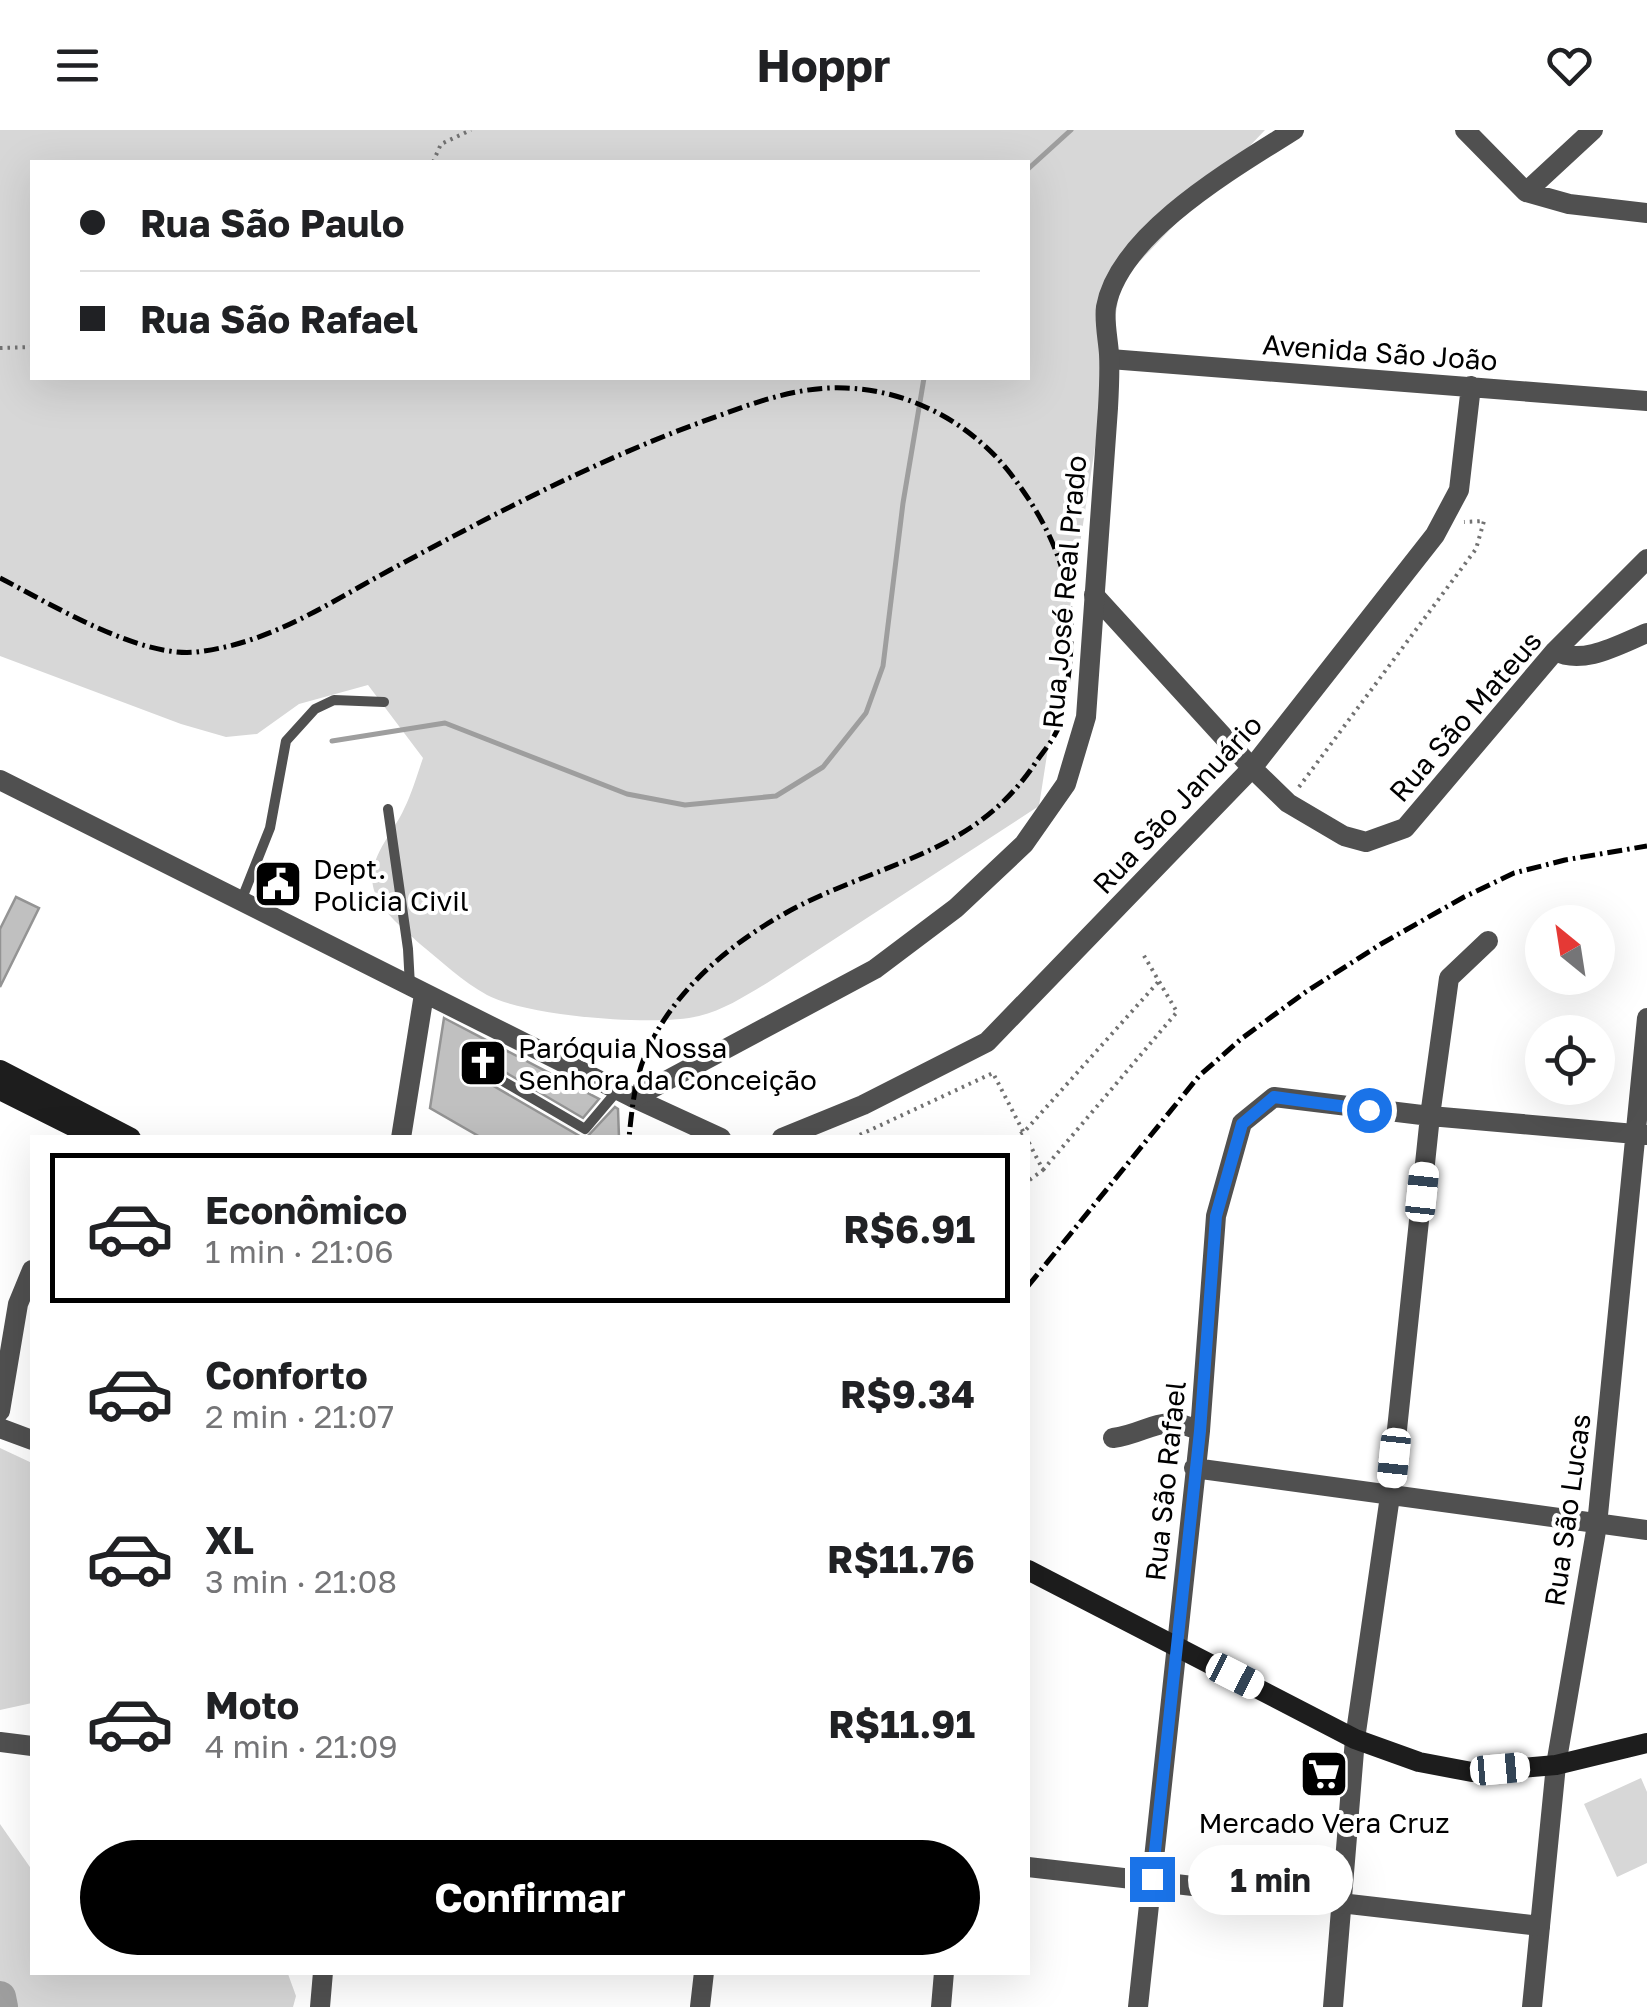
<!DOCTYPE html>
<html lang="pt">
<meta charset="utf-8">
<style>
body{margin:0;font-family:"Golos Text",sans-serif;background:#f6f6f6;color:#202124;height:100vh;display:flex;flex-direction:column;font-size:38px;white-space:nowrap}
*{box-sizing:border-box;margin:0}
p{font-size:32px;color:#757577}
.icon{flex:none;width:55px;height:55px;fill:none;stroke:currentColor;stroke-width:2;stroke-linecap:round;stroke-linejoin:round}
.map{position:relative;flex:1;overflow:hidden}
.sheet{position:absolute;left:30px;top:1005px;width:1000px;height:840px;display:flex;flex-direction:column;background:#fff;border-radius:0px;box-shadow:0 10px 40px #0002}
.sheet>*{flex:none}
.guide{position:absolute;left:30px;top:30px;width:1000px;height:220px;border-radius:0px;box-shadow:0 10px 40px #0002;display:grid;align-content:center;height:220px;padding:0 50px;background:#fff}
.needle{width:65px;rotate:330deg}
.fabs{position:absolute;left:1525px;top:775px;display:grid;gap:20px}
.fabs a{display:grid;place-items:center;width:90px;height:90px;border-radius:50%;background:#fff;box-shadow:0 10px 40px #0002;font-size:50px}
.end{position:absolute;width:45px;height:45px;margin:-22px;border:12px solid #1a73e8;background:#fff;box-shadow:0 0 0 5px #fff}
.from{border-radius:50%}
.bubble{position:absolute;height:70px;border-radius:35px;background:#fff;box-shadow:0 10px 40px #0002;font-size:32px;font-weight:700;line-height:70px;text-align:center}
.car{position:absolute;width:30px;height:60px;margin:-30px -15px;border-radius:12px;box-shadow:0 0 8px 2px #0007;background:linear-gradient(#fff 24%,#345 0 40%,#fff 0 76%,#345 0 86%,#fff 0)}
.guide b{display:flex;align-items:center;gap:35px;height:95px;font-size:38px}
.guide b+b{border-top:2px solid #e0e0e0}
.guide i{width:25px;height:25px;background:#202124}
ul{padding:18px 0 0;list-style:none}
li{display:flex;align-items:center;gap:30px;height:150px;margin:0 20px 15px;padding:0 30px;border:5px solid transparent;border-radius:0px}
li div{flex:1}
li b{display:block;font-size:38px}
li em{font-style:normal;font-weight:700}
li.active{border-color:#000}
li>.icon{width:90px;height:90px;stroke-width:1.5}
.button{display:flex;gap:20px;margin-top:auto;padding:20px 50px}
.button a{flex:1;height:115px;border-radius:60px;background:#000;color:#fff;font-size:40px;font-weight:700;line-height:115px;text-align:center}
header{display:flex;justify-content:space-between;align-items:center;height:130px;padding:0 50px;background:#fff;font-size:45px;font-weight:700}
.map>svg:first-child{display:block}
.green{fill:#d7d7d7;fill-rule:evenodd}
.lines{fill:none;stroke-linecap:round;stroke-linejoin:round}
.stream{stroke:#9e9e9e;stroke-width:5}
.river{stroke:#9e9e9e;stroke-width:32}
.building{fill:#c0c0c0;stroke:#949494;stroke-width:2.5}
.path{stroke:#727272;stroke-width:4;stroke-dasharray:2.5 5;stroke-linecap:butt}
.service{stroke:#505050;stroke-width:10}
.minor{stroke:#505050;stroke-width:20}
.tertiary{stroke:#505050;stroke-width:20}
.secondary{stroke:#1d1d1d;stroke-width:20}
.rail{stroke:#000;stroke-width:5;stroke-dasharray:15 5 2.5 5;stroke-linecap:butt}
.route{stroke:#1a73e8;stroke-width:12}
.labels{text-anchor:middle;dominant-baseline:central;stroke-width:8;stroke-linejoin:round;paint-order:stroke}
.street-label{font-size:28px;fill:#000;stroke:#fff}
.poi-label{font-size:28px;fill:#000;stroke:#fff;text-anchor:start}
</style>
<header><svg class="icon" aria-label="menu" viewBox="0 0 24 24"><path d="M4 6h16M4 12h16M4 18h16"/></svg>Hoppr<svg class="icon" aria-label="heart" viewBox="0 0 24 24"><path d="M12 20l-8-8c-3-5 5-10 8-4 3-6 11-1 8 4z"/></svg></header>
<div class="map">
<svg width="1647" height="1877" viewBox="0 0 1647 1877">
<rect width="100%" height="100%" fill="#fff"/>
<path class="green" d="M0 0H1265L1121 151 1039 676 767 853C745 866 724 880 699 886 655 897 526 886 487 865 462 851 442 832 420 814 404 799 383 783 375 763 363 732 393 704 404 679 412 663 417 645 423 628L368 555 299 574 257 604 226 607 181 594 0 526ZM32 32H1028V248H32Z
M0 1318 32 1333V1573L0 1580Z
M1641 1648 1647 1662V1733L1617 1747 1584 1674Z
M0 1694 32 1740V1842L281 1843 288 1844 296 1866 293 1877H0Z"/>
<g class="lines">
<path class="stream" d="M1028 39 1071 0
M332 611 445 593 627 664 685 675 776 666 823 637 866 583 883 536 903 373 924 248"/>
<path class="river" d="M0 1867 2 1877"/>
</g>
<path class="building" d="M16 767 39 778 0 857V799Z
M444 888 599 969 583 988 481 928H474L469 932 473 944 583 1008H482L430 978Z
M615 977 618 979 619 1008H586Z"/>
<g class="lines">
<path class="path" d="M433 32 441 14 471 0
M0 218 32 217
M1299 657 1476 419 1484 391 1464 392
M853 1008 993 943 1043 1040 1028 1051
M1014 1008 1025 1001 1160 850
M1043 1040 1177 882 1143 824"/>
<path class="service" d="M388 679 408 819 410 856
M241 771 270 698 286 611 315 579 334 570 384 572
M477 936 585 999 618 960"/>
<path class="minor" d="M1465 0 1526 62 1569 74 1647 83
M1526 62 1593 0
M1110 229 1647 271
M1094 465 1252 638 1288 673 1344 706 1366 712 1405 698 1555 521 1647 429
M1555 521C1583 536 1620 514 1647 503
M634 968 721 1008
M782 1008 863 975 987 912 1252 638 1435 405 1459 360 1471 256
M0 1281 18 1174 32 1140
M0 1298 32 1310
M1113 1308C1150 1303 1160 1282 1200 1301
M1194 1338 1647 1400
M1556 1635 1597 1395 1647 888
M700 1877 704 1842
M941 1877 944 1842
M1138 1877 1200 1301 1216 1086 1242 993 1274 967 1430 986 1647 1005
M1333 1877 1355 1609 1390 1366 1430 986 1449 848 1488 811
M1532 1877 1540 1796"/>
<path class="tertiary" d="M0 650 634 968 875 839 956 778 1024 714 1066 654 1086 587 1108 278C1109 260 1110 242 1109 224 1108 209 1104 191 1106 177 1119 104 1234 38 1294 0
M401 1008 424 864
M0 1612 32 1616
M1028 1737 1540 1796 1556 1635
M320 1877 323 1842"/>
<path class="secondary" d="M0 940 131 1008
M0 960 96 1008
M1028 1440 1355 1609 1419 1632 1472 1642 1556 1635 1647 1613"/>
<path class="rail" d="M0 448C51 474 139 528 196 522 269 514 327 474 390 440 496 383 604 326 718 286 759 271 801 256 845 258 909 260 971 293 1010 343 1073 425 1082 489 1061 589 1058 605 1045 619 1036 632 985 709 916 725 836 759 762 789 682 844 648 919 635 946 632 978 629 1008
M1028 1156 1199 946 1241 909 1307 861 1381 814 1464 767 1514 743 1565 730 1647 716"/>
</g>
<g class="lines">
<path class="route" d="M1152 1749 1200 1301 1216 1086 1242 994 1274 967 1369 980"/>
</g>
<defs>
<g id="civic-square" transform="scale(2.5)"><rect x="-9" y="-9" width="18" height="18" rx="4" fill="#000" stroke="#fff"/><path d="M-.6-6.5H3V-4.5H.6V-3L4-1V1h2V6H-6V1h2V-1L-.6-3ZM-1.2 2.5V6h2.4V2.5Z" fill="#fff"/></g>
<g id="church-square" transform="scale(2.5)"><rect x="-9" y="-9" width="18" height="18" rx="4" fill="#000" stroke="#fff"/><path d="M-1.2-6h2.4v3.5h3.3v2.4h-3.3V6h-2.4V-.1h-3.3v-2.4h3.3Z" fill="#fff"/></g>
<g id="supermarket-square" transform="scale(2.5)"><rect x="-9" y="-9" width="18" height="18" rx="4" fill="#000" stroke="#fff"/><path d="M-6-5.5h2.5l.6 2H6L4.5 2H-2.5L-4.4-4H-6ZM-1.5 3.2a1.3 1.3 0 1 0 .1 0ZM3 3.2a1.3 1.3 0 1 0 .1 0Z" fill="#fff"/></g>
</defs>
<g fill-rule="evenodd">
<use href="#civic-square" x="278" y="754"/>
<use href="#church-square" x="483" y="933"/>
<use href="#supermarket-square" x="1324" y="1644"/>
</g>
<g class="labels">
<g class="street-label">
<text transform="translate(1380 222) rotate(4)">Avenida São João</text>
<text transform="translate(1064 462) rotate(-85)">Rua José Real Prado</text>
<text transform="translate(1465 586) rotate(-49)">Rua São Mateus</text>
<text transform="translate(1177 674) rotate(-47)">Rua São Januário</text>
<text transform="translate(1165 1351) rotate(-84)">Rua São Rafael</text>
<text transform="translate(1567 1380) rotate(-82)">Rua São Lucas</text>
</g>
<g class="poi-label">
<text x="313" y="738">Dept.<tspan x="313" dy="32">Policia Civil</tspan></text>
<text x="518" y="917">Paróquia Nossa<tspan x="518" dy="32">Senhora da Conceição</tspan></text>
<text x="1324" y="1692" text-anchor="middle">Mercado Vera Cruz</text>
</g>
</g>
</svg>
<div class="fabs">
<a><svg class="needle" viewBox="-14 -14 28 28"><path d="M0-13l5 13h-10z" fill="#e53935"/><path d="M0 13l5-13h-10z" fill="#757577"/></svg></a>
<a><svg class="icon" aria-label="locate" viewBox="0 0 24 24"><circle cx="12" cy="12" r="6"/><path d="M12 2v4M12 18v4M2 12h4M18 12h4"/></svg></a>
</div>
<i class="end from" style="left:1369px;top:980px"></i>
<i class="end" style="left:1152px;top:1749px"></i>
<div class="bubble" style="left:1188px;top:1715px;width:165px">1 min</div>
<i class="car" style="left:1422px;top:1062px;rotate:6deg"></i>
<i class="car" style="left:1394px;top:1328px;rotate:186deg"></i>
<i class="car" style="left:1235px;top:1546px;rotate:117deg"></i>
<i class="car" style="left:1500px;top:1639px;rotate:85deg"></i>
<div class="guide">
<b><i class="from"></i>Rua São Paulo</b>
<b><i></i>Rua São Rafael</b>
</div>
<section class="sheet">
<ul>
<li class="active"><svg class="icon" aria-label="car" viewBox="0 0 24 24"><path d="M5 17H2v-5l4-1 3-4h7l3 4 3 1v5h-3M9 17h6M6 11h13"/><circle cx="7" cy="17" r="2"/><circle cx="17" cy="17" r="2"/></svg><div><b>Econômico</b><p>1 min · 21:06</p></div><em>R$6.91</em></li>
<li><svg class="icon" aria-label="car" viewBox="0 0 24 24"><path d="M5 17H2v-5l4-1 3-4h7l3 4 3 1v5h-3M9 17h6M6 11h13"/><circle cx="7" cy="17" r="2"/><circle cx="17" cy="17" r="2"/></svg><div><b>Conforto</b><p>2 min · 21:07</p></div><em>R$9.34</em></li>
<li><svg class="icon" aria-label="car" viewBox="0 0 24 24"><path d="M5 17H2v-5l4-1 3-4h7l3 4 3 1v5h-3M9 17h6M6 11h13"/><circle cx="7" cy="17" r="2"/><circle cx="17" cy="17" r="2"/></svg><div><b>XL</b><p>3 min · 21:08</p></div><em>R$11.76</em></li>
<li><svg class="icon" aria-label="car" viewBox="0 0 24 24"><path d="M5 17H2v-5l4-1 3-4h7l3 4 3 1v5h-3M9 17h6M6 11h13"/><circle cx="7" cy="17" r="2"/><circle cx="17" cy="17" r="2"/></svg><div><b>Moto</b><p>4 min · 21:09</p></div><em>R$11.91</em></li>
</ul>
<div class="button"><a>Confirmar</a></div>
</section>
</div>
